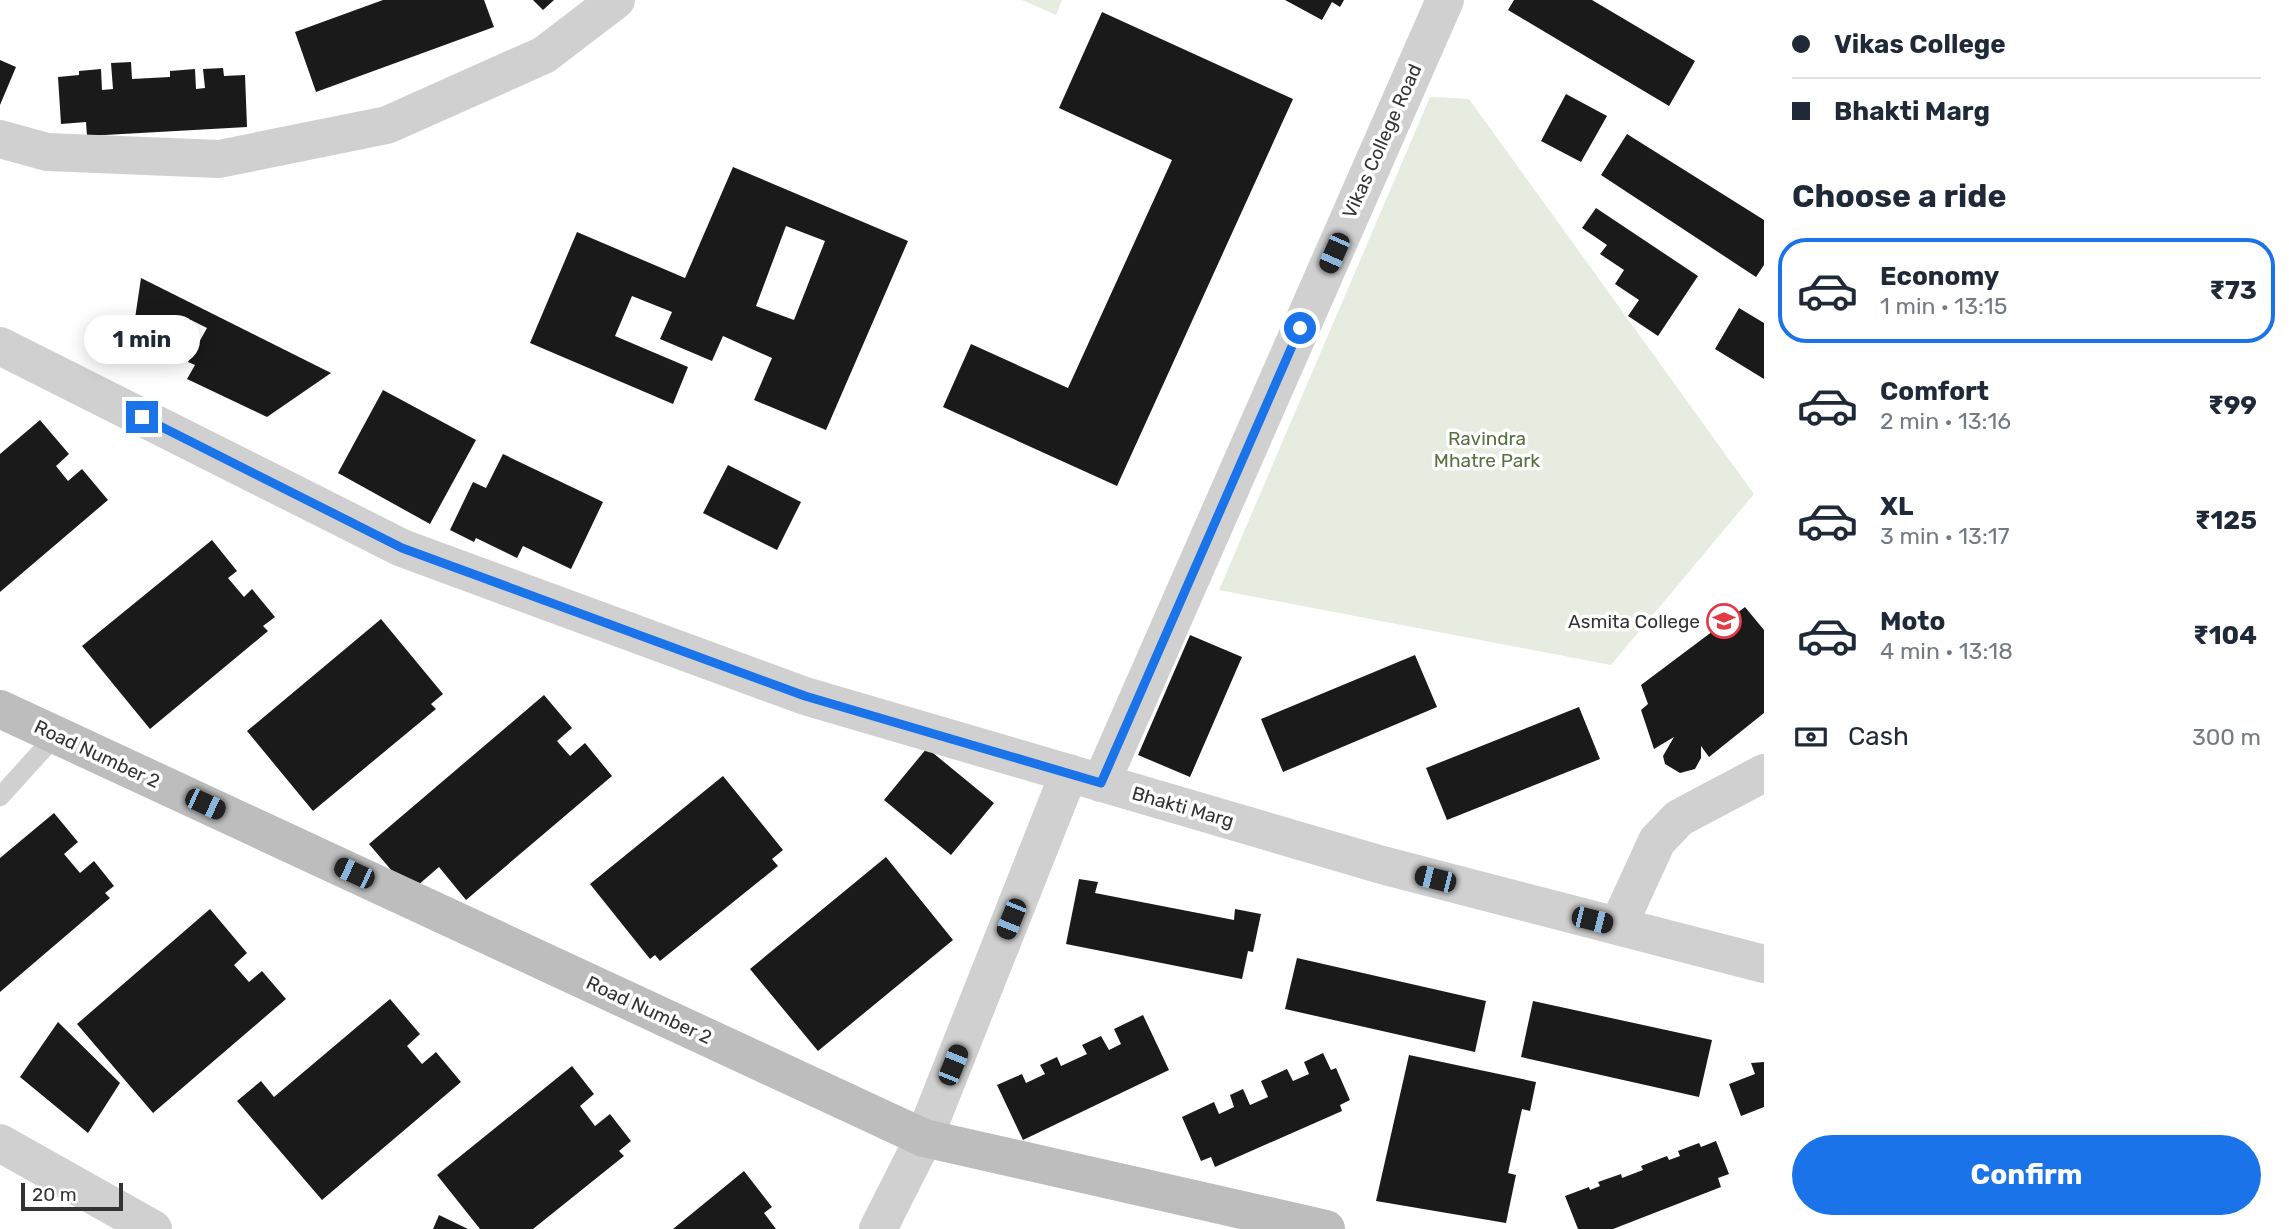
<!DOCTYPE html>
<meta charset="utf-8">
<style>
body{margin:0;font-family:Rubik,sans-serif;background:#f6f6f7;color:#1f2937;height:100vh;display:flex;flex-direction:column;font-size:26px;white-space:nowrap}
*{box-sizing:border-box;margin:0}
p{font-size:23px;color:#747a83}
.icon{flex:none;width:38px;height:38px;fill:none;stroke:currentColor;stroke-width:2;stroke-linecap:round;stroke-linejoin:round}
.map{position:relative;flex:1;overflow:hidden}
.panel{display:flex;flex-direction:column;background:#fff;width:525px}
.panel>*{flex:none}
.top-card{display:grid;align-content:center;height:154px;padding:0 28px;background:#fff}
.scale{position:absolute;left:21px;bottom:18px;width:102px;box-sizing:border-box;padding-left:7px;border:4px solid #333;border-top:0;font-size:19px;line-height:24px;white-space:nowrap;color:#333;-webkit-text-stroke:5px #fff;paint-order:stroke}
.end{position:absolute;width:32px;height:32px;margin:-16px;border:9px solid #1a73e8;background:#fff;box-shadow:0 0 0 4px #fff}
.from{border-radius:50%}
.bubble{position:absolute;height:49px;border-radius:24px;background:#fff;box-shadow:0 4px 18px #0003;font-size:23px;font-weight:700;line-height:49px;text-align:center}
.car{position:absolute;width:21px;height:42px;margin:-21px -10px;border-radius:9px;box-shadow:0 0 5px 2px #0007;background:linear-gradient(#222 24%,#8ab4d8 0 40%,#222 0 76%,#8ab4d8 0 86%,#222 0)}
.top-card b{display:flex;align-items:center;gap:24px;height:66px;font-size:26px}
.top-card b+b{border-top:2px solid #e0e1e3}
.top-card i{width:18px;height:18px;background:#1f2937}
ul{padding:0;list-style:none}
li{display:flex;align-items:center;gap:21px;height:105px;margin:0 14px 10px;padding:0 14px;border:4px solid transparent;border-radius:28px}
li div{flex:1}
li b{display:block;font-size:26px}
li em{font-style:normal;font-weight:700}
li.selected{border-color:#1a73e8}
li>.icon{width:63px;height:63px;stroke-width:1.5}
h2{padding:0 28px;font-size:32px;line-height:84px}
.pay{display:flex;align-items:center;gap:18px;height:77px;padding:0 28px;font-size:26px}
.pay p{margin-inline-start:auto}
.primary-button{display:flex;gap:14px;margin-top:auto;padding:14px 28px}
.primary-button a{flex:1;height:80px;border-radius:42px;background:#1a73e8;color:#fff;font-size:28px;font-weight:700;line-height:80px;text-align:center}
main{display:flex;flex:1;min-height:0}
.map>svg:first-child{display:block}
.green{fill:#e6ecdf}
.building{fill:#1a1a1a;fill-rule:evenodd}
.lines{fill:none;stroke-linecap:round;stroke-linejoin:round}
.lane{stroke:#d0d0d0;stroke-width:19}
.street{stroke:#d0d0d0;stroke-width:38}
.secondary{stroke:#bdbdbd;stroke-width:38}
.route{stroke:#1a73e8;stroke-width:9}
.labels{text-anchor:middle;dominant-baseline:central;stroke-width:7;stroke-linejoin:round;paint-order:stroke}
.street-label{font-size:19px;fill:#333;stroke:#fff}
.park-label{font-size:19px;fill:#56703f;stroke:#fff}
.poi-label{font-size:19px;fill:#333;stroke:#fff;text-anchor:end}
</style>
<main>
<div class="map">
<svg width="1764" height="1229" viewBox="0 0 1764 1229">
<rect width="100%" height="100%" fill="#fff"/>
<path class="green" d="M1022 0H1062L1056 15Z
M1430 97 1469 99 1754 494 1611 665 1219 590Z"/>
<path class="building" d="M383 0H484L494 27 316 92 295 32Z
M533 0H554L543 10Z
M1285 0H1344L1340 7 1332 2 1322 20Z
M1514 0H1592L1695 61 1669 106 1508 10Z
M1102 12 1293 99 1117 486 943 407 971 344 1068 388 1172 160 1059 108Z
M0 60 16 67 0 105Z
M131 62 132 79 170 77V71L195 69 196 89 205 88 203 69 223 68 224 76 245 75 247 127 87 136 86 122 61 124 58 77 79 75V71L101 69 102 90 113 89 111 63Z
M1566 94 1607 116 1581 162 1541 141Z
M1627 134 1764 220V265L1756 277 1601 175Z
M733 167 908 241 826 430 754 400 772 358 723 336 712 361 660 339 672 312 632 296 615 336 688 367 673 404 530 343 577 232 685 278ZM786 226 825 241 794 320 756 306Z
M1596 208 1698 276 1658 336 1628 316 1639 300 1615 284 1624 270 1600 254 1607 245 1582 228Z
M141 278 331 373 267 417 187 379 195 365 188 362 207 328 191 320 173 354 133 332Z
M1739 308 1764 323V379L1715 349Z
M383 390 476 440 430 524 338 473Z
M40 420 69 454 56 466 68 481 82 469 108 500 0 592V454Z
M503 454 603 502 571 569 523 546 517 558 476 538 474 542 450 530 473 482 486 488Z
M728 465 801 502 777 550 703 513Z
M212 540 237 571 228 578 244 597 252 589 275 617 263 626 268 631 150 729 82 646Z
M1745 607 1764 630V713L1709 757 1701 746V758L1695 769 1680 773 1665 764 1663 756 1674 737 1654 749 1641 710 1648 704 1641 685Z
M381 619 443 694 431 704 436 709 313 811 247 731Z
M1190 635 1242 657 1190 777 1138 755Z
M1415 655 1437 707 1283 772 1261 719Z
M544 695 572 728 557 741 570 756 585 743 612 776 466 900 439 867 410 892 369 844Z
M1579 707 1600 759 1447 820 1426 768Z
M927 748 994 803 951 855 884 800Z
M723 776 783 850 772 859 778 866 660 961 655 955 650 959 590 884Z
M54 813 78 842 64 854 80 873 94 861 114 886 105 893 110 898 0 992V858Z
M886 857 953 940 818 1051 750 969Z
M1079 879 1098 882 1095 893 1234 920 1235 909 1261 914 1253 952 1248 951 1242 979 1066 944Z
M210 909 247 953 234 965 249 982 262 971 286 999 153 1113 77 1024Z
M1297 958 1486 1001 1475 1052 1285 1009Z
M390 999 420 1034 407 1046 422 1064 436 1052 461 1082 322 1200 237 1101 261 1081 274 1097Z
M1533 1001 1712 1040 1699 1097 1521 1057Z
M1143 1015 1169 1070 1023 1140 997 1085 1022 1074 1026 1083 1045 1074 1040 1065 1057 1057 1061 1066 1087 1054 1082 1045 1101 1036 1109 1050 1121 1044 1114 1029Z
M58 1022 120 1083 88 1133 20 1077Z
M1323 1053 1331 1070 1336 1068 1350 1100 1340 1105 1342 1111 1215 1167 1211 1157 1201 1161 1182 1117 1214 1102 1219 1114 1234 1107 1230 1095 1243 1089 1250 1105 1268 1097 1261 1081 1287 1069 1293 1081 1309 1074 1304 1062Z
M1409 1055 1536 1082 1530 1111 1522 1109 1508 1173 1516 1175 1506 1223 1376 1201Z
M1764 1062V1107L1741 1116 1729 1084 1755 1074 1751 1063Z
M572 1066 594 1094 580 1106 595 1126 610 1114 631 1141 619 1151 624 1156 533 1229H480L437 1175Z
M1716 1141 1729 1174 1718 1178 1721 1187 1613 1229H1578L1565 1196 1589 1187 1590 1190 1600 1186 1598 1182 1621 1174 1622 1178 1643 1170 1641 1166 1667 1156 1669 1160 1680 1156 1678 1151 1699 1143 1701 1147Z
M744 1171 772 1207 764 1213 776 1229H673Z
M439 1215 468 1229H433Z"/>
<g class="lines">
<path class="lane" d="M0 797 56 735"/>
<path class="street" d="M0 139 47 152 219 159 387 125 544 55 616 0
M0 346 402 548 805 696 1382 865 1764 964
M1101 783 1445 0
M1618 926 1657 841 1679 818 1764 773
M0 1143 153 1229
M878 1229 924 1138 1069 773"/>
<path class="secondary" d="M0 709 924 1138 1326 1229"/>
</g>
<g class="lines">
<path class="route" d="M142 417 402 548 805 696 1101 783 1300 328"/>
</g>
<defs>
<g id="university-ring" transform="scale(1.75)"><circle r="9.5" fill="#fff" stroke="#e63946" stroke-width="1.5"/><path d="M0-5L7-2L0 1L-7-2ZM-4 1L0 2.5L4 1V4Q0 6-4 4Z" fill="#e63946"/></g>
</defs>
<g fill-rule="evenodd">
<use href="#university-ring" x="1724" y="621"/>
</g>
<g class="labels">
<g class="street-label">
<text transform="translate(1382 141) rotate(-66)">Vikas College Road</text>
<text transform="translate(97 754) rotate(25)">Road Number 2</text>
<text transform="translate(1183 807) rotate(16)">Bhakti Marg</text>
<text transform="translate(649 1010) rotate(25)">Road Number 2</text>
</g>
<g class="park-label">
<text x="1487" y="438">Ravindra<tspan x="1487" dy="22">Mhatre Park</tspan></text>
</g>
<g class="poi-label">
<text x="1700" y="621">Asmita College</text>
</g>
</g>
</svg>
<div class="scale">20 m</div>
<i class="end from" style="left:1300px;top:328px"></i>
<i class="end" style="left:142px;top:417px"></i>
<div class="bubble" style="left:84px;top:315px;width:116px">1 min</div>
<i class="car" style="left:1334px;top:253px;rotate:204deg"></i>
<i class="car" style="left:205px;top:804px;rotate:115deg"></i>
<i class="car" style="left:354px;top:873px;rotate:295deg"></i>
<i class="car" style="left:1435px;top:879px;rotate:284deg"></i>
<i class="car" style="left:1011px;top:919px;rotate:202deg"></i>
<i class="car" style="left:1592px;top:920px;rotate:104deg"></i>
<i class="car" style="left:953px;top:1065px;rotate:22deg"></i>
</div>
<section class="panel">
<div class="top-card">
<b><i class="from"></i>Vikas College</b>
<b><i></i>Bhakti Marg</b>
</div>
<h2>Choose a ride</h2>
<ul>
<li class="selected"><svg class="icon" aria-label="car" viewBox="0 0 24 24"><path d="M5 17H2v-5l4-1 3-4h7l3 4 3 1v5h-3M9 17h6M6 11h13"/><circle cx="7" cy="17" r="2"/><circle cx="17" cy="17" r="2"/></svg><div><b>Economy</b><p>1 min · 13:15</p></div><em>₹73</em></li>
<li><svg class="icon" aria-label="car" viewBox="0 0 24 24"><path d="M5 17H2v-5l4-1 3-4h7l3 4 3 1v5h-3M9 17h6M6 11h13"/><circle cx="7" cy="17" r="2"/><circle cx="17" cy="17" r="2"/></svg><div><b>Comfort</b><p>2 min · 13:16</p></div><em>₹99</em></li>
<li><svg class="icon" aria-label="car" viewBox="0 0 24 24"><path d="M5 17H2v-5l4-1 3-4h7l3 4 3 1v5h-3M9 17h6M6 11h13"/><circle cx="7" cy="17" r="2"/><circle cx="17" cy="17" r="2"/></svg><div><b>XL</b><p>3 min · 13:17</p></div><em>₹125</em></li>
<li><svg class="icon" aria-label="car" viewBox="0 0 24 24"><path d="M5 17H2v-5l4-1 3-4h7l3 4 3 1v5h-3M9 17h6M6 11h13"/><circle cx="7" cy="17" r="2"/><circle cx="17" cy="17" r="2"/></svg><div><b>Moto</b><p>4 min · 13:18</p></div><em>₹104</em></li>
</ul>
<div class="pay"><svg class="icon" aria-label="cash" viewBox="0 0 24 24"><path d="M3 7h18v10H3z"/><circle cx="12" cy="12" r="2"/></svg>Cash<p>300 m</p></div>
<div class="primary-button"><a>Confirm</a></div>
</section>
</main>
